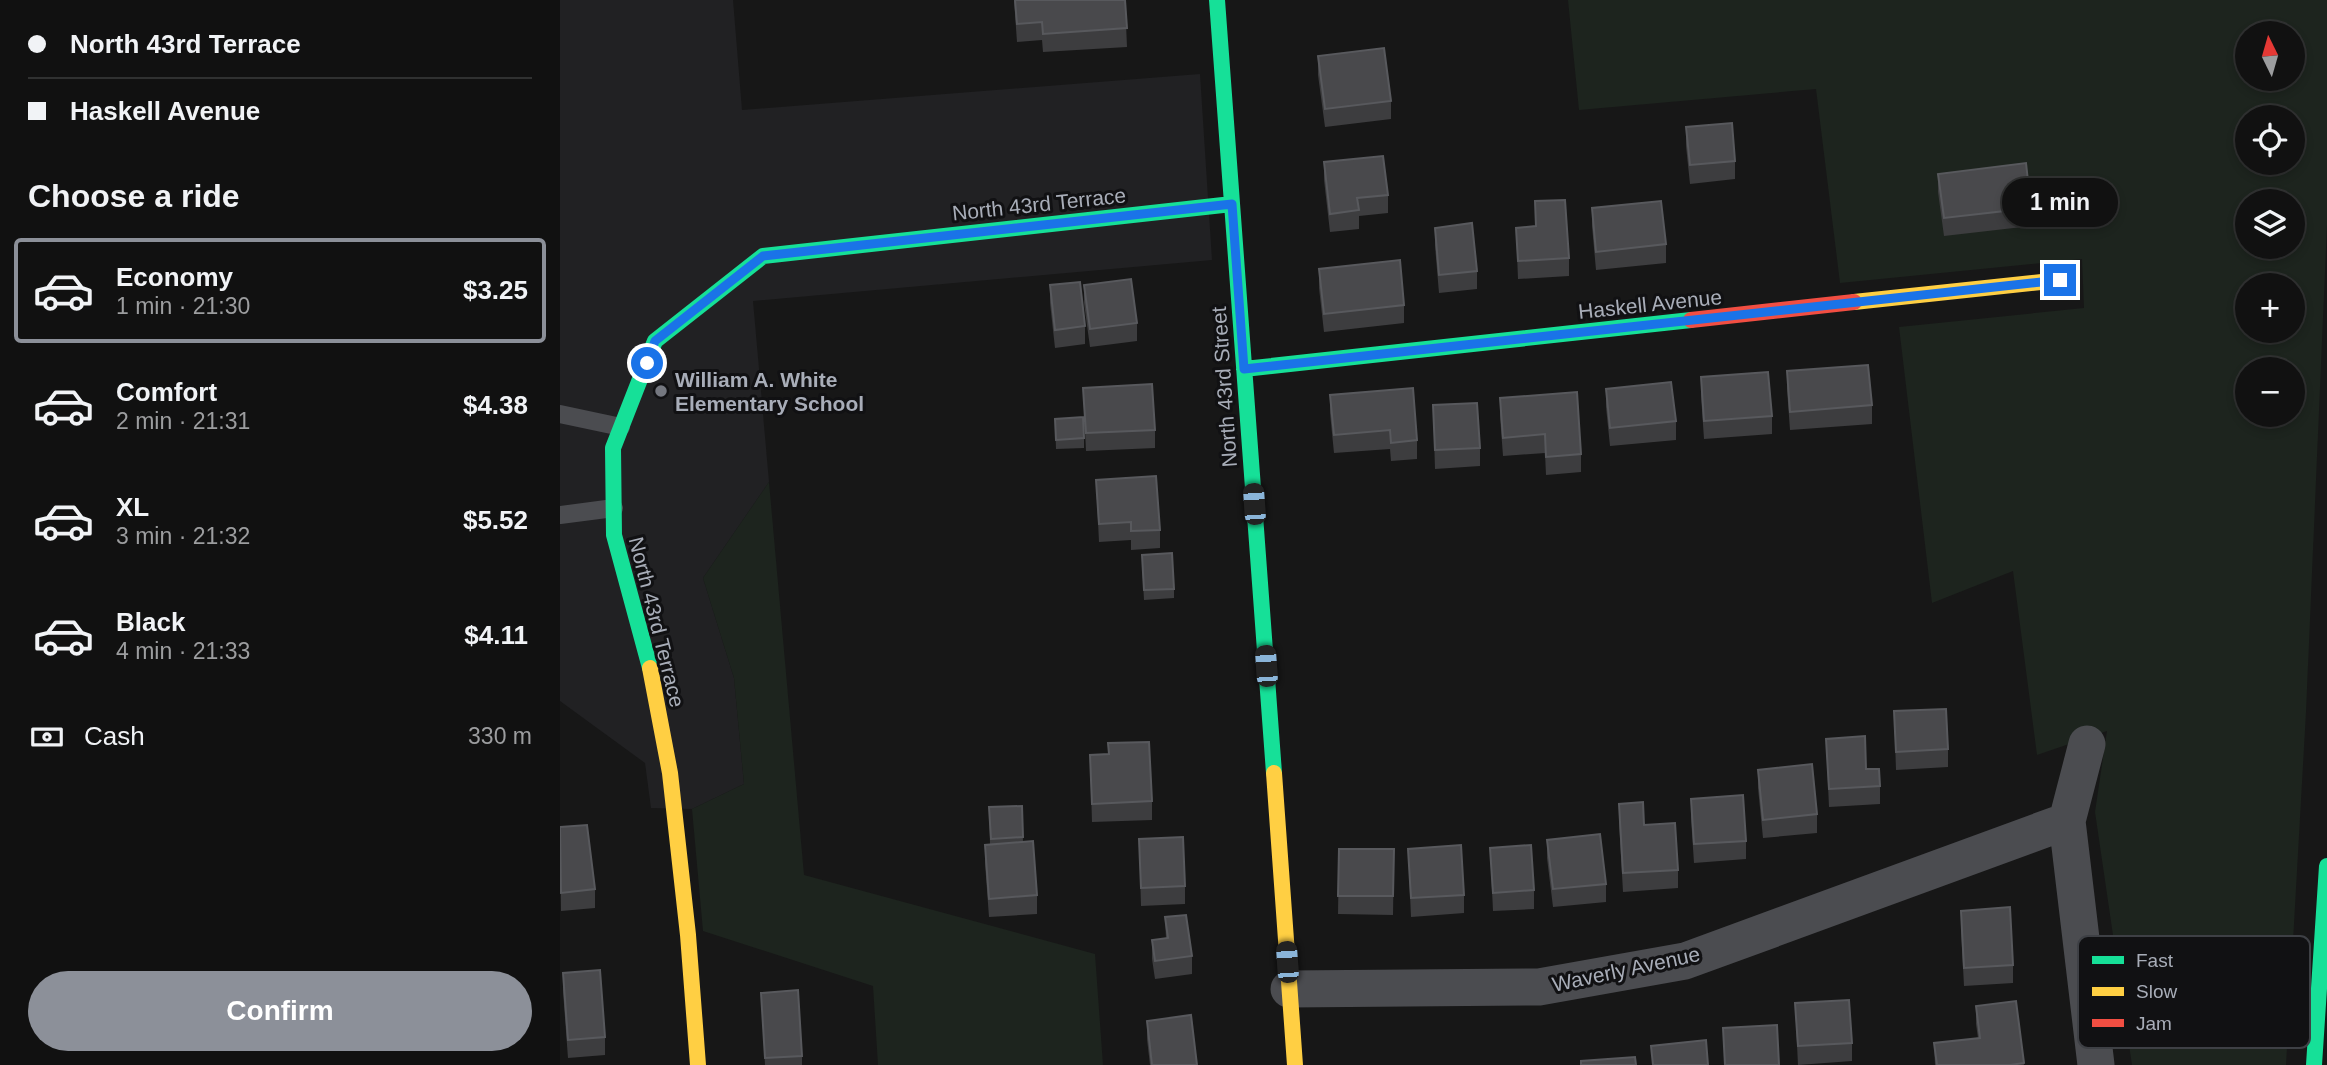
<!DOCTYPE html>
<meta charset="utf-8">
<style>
body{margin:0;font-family:Helvetica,sans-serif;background:#1e1f1f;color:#f1f3f6;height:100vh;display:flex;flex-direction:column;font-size:26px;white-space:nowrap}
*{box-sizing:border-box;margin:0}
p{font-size:23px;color:#9c9d9f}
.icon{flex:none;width:38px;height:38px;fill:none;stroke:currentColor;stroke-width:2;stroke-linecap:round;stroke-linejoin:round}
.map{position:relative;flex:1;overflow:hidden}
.panel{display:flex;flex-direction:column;background:#111;width:560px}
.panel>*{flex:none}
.banner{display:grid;align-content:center;height:154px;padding:0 28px;background:#111}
.needle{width:46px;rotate:355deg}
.controls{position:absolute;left:1675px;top:21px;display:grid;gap:14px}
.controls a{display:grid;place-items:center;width:70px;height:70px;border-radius:50%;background:#111;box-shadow:0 4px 10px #0003,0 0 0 2px #303131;font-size:35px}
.end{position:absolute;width:32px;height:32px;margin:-16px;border:9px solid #1a73e8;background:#fff;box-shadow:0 0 0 4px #fff}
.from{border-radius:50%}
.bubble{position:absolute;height:49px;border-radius:24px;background:#111;box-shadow:0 4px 10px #0003,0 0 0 2px #303131;font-size:23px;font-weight:600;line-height:49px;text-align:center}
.car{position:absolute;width:21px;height:42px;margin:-21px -10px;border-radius:9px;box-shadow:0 0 5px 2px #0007;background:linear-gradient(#222 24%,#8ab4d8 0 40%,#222 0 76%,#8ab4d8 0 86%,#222 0)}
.banner b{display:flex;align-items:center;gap:24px;height:66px;font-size:26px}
.banner b+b{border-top:2px solid #303131}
.banner i{width:18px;height:18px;background:#f1f3f6}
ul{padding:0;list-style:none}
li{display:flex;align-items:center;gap:21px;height:105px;margin:0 14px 10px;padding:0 14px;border:4px solid transparent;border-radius:7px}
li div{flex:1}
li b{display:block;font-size:26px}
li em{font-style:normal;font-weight:600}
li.current{border-color:#8c9099}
li>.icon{width:63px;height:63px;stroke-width:1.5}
h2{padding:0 28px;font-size:32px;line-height:84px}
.pay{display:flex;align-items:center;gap:18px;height:77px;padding:0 28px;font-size:26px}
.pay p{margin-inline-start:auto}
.primary-button{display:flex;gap:14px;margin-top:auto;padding:14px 28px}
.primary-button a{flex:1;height:80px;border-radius:42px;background:#8c9099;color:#fff;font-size:28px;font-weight:600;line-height:80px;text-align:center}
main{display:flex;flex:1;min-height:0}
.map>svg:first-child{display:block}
.built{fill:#212123}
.green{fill:#1d241e;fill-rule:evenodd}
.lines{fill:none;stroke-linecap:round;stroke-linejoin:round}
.lane{stroke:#4b4c50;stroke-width:18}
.street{stroke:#4b4c50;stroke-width:37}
.fast{stroke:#16e098;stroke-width:16}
.slow{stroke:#ffcf43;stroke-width:16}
.jam{stroke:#f24e42;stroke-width:16}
.wall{fill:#3d3d3f}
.building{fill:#49494c;stroke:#58595d;stroke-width:2}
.route{stroke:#1a73e8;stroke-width:9}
.poi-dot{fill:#757880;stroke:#111113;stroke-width:2.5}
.labels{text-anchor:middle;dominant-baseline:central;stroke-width:6;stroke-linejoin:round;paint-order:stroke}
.street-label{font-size:21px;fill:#a8adb8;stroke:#111113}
.poi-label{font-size:21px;font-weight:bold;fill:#a8adb8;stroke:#111113;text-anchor:start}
.key{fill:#111113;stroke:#3e4045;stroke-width:2}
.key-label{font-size:19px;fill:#a8adb8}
</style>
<main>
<section class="panel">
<div class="banner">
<b><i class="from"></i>North 43rd Terrace</b>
<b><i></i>Haskell Avenue</b>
</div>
<h2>Choose a ride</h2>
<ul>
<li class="current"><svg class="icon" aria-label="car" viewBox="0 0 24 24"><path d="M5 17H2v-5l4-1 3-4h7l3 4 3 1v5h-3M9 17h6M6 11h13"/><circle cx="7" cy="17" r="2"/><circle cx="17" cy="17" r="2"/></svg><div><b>Economy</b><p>1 min · 21:30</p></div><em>$3.25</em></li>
<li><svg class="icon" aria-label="car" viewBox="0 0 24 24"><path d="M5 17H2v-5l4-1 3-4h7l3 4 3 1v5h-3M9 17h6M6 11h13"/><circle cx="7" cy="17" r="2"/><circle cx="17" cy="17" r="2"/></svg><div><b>Comfort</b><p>2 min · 21:31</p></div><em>$4.38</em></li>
<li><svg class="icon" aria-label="car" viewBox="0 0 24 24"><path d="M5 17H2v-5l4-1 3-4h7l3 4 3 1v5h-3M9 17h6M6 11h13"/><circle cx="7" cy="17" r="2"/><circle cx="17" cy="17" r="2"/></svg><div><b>XL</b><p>3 min · 21:32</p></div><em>$5.52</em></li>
<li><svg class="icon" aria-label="car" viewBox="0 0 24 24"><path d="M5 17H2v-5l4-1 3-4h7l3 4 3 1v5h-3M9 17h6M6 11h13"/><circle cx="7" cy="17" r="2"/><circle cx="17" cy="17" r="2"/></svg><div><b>Black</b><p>4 min · 21:33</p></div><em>$4.11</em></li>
</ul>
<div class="pay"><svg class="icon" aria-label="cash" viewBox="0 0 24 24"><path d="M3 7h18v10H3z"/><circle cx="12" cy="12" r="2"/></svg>Cash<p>330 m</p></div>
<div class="primary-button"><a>Confirm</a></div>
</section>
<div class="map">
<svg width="1767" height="1065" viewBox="0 0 1767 1065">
<rect width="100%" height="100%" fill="#171717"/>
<path class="built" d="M0 0H173L182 110 640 74 652 260 193 301 209 482 143 578 174 678 184 784 132 809 91 808 85 763 0 701Z"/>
<path class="green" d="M1008 0H1767V225L1746 712 1726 1065H1572L1535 812 1547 731 1477 755 1453 571 1372 603 1339 327 1524 308 1522 259 1280 283 1256 89 1019 110ZM1687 33H1732V79H1687ZM1687 117H1732V163H1687ZM1687 201H1732V247H1687ZM1687 285H1732V331H1687ZM1687 369H1732V415H1687Z
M209 482 244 875 535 954 543 1065H318L313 986 143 931 132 809 184 784 174 678 143 578Z"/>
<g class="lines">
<path class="lane" d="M0 414 61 427
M0 515 54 508"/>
<path class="street" d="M1527 744 1507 821 1536 1065
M729 989 979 987 1125 961 1507 821"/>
<path class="fast" d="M657 0 714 773
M684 369 1131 320
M90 668 54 535 53 448 95 341 203 256 672 204
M1754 1065 1767 866"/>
<path class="slow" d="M1294 302 1500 280
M90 668 110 773 128 935 138 1065
M714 773 735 1065"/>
<path class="jam" d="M1131 320 1294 302"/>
</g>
<path class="wall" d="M454 0H565L567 47 483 52 482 40 457 42Z
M758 56 831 101V119L765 127 758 75Z
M1126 127 1175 161V179L1130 184 1126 146Z
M764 162 828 195V213L799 216V229L770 232 764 180Z
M1378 174 1471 208V226L1384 236 1378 192Z
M975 201 1009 258V276L958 279 956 228 975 226Z
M1032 208 1106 244V263L1036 270 1032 226Z
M875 228 917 271V289L879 293 875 246Z
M759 269 844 305V323L764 332 759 288Z
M490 285 525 326V344L495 348 490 303Z
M524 285 577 323V341L530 347 524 303Z
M1227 371 1312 405V424L1230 430 1227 389Z
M1141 377 1212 416V434L1144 439 1141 395Z
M523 388 595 430V448L526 451Z
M1046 389 1116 421V440L1050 446 1046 407Z
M770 395 857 440V459L831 461 830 449 774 453 770 413Z
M940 398 1021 454V472L986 475 985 453 943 456 940 416Z
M873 405 920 448V466L875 469Z
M495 419 524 438V448L496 449Z
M536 480 600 530V548L571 550V540L539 542Z
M582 564 614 589V598L584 600Z
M1334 711 1388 749V767L1336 770Z
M1266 739 1306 769 1320 786V804L1269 807Z
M548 743 592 801V820L532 822 530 755 548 754Z
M1198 770 1257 814V833L1203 838 1198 788Z
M1131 799 1186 841V859L1134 863 1131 818Z
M1059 804 1084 825 1118 870V888L1063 892 1059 822Z
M462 806 463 842 477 895V914L429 917 425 863V845H430L429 807Z
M0 827 35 889V908L1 911Z
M579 839 625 886V904L581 906Z
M987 840 1046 884V902L993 907 987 858Z
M930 848 974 890V909L933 911Z
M779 849H834L833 915 778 914Z
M848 849 904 895V913L851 917Z
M1401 911 1453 965V983L1404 986 1401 929Z
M605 917 632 956V974L595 979 592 959V940L606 939Z
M3 973 45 1037V1055L8 1058 3 991Z
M201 993 242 1056V1065H205Z
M1456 1001 1464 1065H1375L1374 1043 1418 1038 1416 1024V1006Z
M1235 1003 1292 1043V1061L1238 1065Z
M587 1021 637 1065H590L587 1039Z"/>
<path class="building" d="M455 0H565L567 28 483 34 482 22 457 24Z
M824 48 831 101 765 109 758 56Z
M1172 123 1175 161 1130 165 1126 127Z
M823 156 828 195 797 198 799 210 770 214 764 162Z
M1466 163 1471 208 1384 218 1378 174Z
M1005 200 1009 258 958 261 956 228 976 226 975 201Z
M1101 201 1106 244 1036 252 1032 208Z
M912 223 917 271 879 275 875 228Z
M840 260 844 305 764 314 759 269Z
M571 279 577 323 530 329 524 285Z
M520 282 525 326 495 330 490 285Z
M1308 365 1312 405 1230 412 1227 371Z
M1208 372 1212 416 1144 421 1141 377Z
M1111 382 1116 421 1050 428 1046 389Z
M592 384 595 430 526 433 523 388Z
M853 388 857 440 831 443 830 430 774 435 770 395Z
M1017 392 1021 454 986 457 985 434 943 438 940 398Z
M917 403 920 448 875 450 873 405Z
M523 417 524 438 496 440 495 419Z
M596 476 600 530 571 531V522L539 524 536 480Z
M612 553 614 589 584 590 582 555Z
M1386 709 1388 749 1336 752 1334 711Z
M1305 736 1306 769H1319L1320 786 1269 789 1266 739Z
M589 742 592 801 532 804 530 755 549 754 548 743Z
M1252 764 1257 814 1203 820 1198 770Z
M1183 795 1186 841 1134 844 1131 799Z
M1083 802 1084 825 1115 823 1118 870 1063 873 1059 804Z
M462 806 463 837 431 839 429 807Z
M27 825 35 889 1 893 0 827Z
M1040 834 1046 884 993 889 987 840Z
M623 837 625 886 581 888 579 839Z
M473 841 477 895 429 899 425 845Z
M901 845 904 895 851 898 848 849Z
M971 845 974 890 933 893 930 848Z
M779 849H834L833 896H778Z
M1450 907 1453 965 1404 968 1401 911Z
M626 915 632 956 595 961 592 940 608 938 605 917Z
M40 970 45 1037 8 1040 3 973Z
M238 990 242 1056 205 1058 201 993Z
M1289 1000 1292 1043 1238 1046 1235 1003Z
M1456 1001 1464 1063 1450 1065H1377L1374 1043 1420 1038 1416 1006Z
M631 1015 637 1065H592L587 1021Z
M1217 1025 1219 1065H1165L1163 1028Z
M1146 1040 1148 1065H1093L1091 1046Z
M1075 1057 1076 1065H1021V1061Z"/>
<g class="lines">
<path class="route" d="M87 363 95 341 203 256 672 204 684 369 1500 280"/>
</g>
<circle class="poi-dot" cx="101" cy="391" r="7"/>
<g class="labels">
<g class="street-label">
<text transform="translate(479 204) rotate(-6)">North 43rd Terrace</text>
<text transform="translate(1090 304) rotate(-6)">Haskell Avenue</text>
<text transform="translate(664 387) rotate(-94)">North 43rd Street</text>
<text transform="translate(97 622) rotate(76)">North 43rd Terrace</text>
<text transform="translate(1066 969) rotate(-12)">Waverly Avenue</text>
</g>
<g class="poi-label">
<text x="115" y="379">William A. White<tspan x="115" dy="24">Elementary School</tspan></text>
</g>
</g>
<rect x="1518" y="936" width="232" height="112" rx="10" class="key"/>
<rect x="1532" y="956" width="32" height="8" fill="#16e098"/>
<rect x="1532" y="987" width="32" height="9" fill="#ffcf43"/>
<rect x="1532" y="1019" width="32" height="8" fill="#f24e42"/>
<g class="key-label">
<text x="1576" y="967">Fast</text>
<text x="1576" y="998">Slow</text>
<text x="1576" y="1030">Jam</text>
</g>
</svg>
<div class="controls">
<a><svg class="needle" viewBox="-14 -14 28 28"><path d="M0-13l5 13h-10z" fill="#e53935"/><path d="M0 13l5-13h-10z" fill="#9c9d9f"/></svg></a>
<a><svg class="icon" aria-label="locate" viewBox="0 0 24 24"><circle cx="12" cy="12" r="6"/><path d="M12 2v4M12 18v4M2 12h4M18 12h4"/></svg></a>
<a><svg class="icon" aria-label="layers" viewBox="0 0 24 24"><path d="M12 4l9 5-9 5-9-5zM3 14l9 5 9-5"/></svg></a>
<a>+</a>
<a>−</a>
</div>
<i class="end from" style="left:87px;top:363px"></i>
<i class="end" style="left:1500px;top:280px"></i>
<div class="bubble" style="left:1442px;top:178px;width:116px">1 min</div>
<i class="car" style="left:694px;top:504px;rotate:356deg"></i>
<i class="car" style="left:706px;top:666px;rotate:356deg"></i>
<i class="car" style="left:727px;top:962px;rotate:356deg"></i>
</div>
</main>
